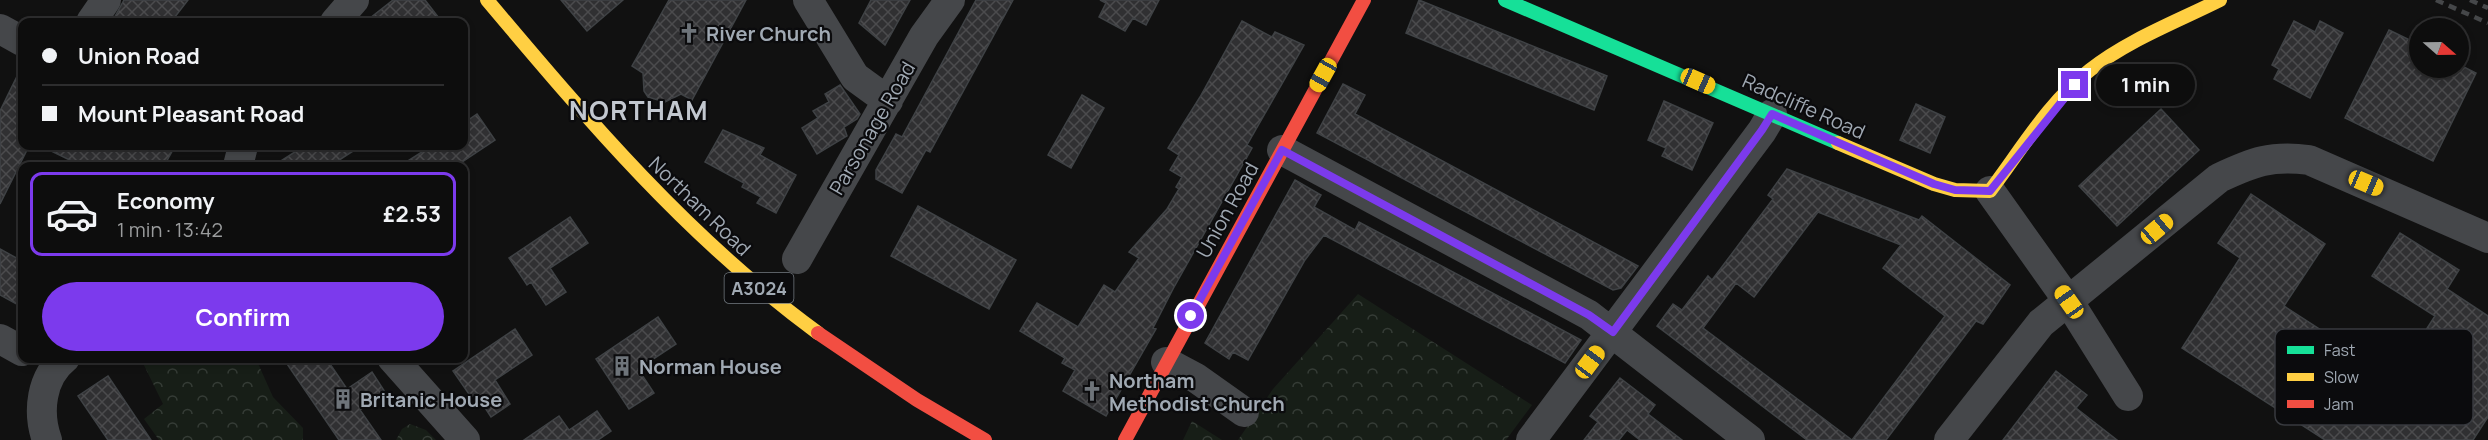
<!DOCTYPE html>
<meta charset="utf-8">
<style>
body{margin:0;font-family:Manrope,sans-serif;background:#1b1b1b;color:#f1f3f6;height:100vh;display:flex;flex-direction:column;font-size:22px;white-space:nowrap}
*{box-sizing:border-box;margin:0}
p{font-size:20px;color:#9a9c9d}
.icon{flex:none;width:33px;height:33px;fill:none;stroke:currentColor;stroke-width:2;stroke-linecap:round;stroke-linejoin:round}
.map{position:relative;flex:1;overflow:hidden}
.drawer{position:absolute;left:18px;top:162px;width:450px;height:201px;display:flex;flex-direction:column;background:#0d0d0d;border-radius:12px;box-shadow:0 3px 9px #0003,0 0 0 2px #2d2d2e}
.drawer>*{flex:none}
.banner{position:absolute;left:18px;top:18px;width:450px;height:132px;border-radius:12px;box-shadow:0 3px 9px #0003,0 0 0 2px #2d2d2e;display:grid;align-content:center;height:132px;padding:0 24px;background:#0d0d0d}
.needle{width:39px;rotate:110deg}
.buttons{position:absolute;left:2409px;top:18px;display:grid;gap:12px}
.buttons a{display:grid;place-items:center;width:60px;height:60px;border-radius:50%;background:#0d0d0d;box-shadow:0 3px 9px #0003,0 0 0 2px #2d2d2e;font-size:30px}
.end{position:absolute;width:27px;height:27px;margin:-14px;border:8px solid #7c3aed;background:#fff;box-shadow:0 0 0 3px #fff}
.from{border-radius:50%}
.bubble{position:absolute;height:42px;border-radius:21px;background:#0d0d0d;box-shadow:0 3px 9px #0003,0 0 0 2px #2d2d2e;font-size:20px;font-weight:700;line-height:42px;text-align:center}
.car{position:absolute;width:18px;height:36px;margin:-18px -9px;border-radius:8px;box-shadow:0 0 4px 2px #0007;background:linear-gradient(#f5c518 24%,#345 0 40%,#f5c518 0 76%,#345 0 86%,#f5c518 0)}
.banner b{display:flex;align-items:center;gap:21px;height:57px;font-size:22px}
.banner b+b{border-top:2px solid #2d2d2e}
.banner i{width:15px;height:15px;background:#f1f3f6}
ul{padding:10px 0 0;list-style:none}
li{display:flex;align-items:center;gap:18px;height:84px;margin:0 12px 9px;padding:0 12px;border:3px solid transparent;border-radius:12px}
li div{flex:1}
li b{display:block;font-size:22px}
li em{font-style:normal;font-weight:700}
li.current{border-color:#7c3aed}
li>.icon{width:54px;height:54px;stroke-width:1.5}
.cta{display:flex;gap:12px;margin-top:auto;padding:12px 24px}
.cta a{flex:1;height:69px;border-radius:36px;background:#7c3aed;color:#fff;font-size:24px;font-weight:700;line-height:69px;text-align:center}
.map>svg:first-child{display:block}
.forest{fill:url(#forest-crowns)}
.building{fill:url(#building-cross-hatch);stroke:#3f4245;stroke-width:1.5;fill-rule:evenodd}
.lines{fill:none;stroke-linecap:round;stroke-linejoin:round}
.street{stroke:#45474a;stroke-width:30}
.fast{stroke:#16e098;stroke-width:14}
.slow{stroke:#ffcf43;stroke-width:14}
.jam{stroke:#f24e42;stroke-width:14}
.rail{stroke:#454749;stroke-width:4.5;stroke-dasharray:8 6;stroke-linecap:butt}
.route{stroke:#7c3aed;stroke-width:8}
.labels{text-anchor:middle;dominant-baseline:central;stroke-width:4.5;stroke-linejoin:round;paint-order:stroke}
.shield{fill:#0b0b0d;stroke:#737a81;stroke-width:1.5}
.shield-label{font-size:18px;font-weight:bold;fill:#a0a9b3}
.poi-label{font-size:20px;font-weight:bold;fill:#a0a9b3;stroke:#0b0b0d;text-anchor:start}
.street-label{font-size:20px;fill:#a0a9b3;stroke:#0b0b0d}
.district-label{font-size:26px;font-weight:bold;letter-spacing:1.5px;fill:#c2c7cf;stroke:#0b0b0d}
.key{fill:#0b0b0d;stroke:#383a3f;stroke-width:1.5}
.key-label{font-size:16px;fill:#a0a9b3}
</style>
<div class="map">
<svg width="2488" height="440" viewBox="0 0 2488 440">
<defs>
<pattern id="forest-crowns" width="20" height="18" patternUnits="userSpaceOnUse" patternTransform="scale(1.5)"><rect width="20" height="18" fill="#171e17"/><path d="M2 6a3 3 0 1 1 6 0M12 15a3 3 0 1 1 6 0" fill="none" stroke="#353c36"/></pattern>
<pattern id="building-cross-hatch" width="8" height="8" patternUnits="userSpaceOnUse" patternTransform="scale(1.5)"><rect width="8" height="8" fill="#303032"/><path d="M0 0l8 8M0 8l8-8" fill="none" stroke="#4b4b4d"/></pattern>
</defs>
<rect width="100%" height="100%" fill="#111"/>
<path class="forest" d="M1358 294 1532 405 1506 440H1238L1273 389Z
M141 359H256L273 397 303 428V440H159L144 419 163 404Z
M1192 421 1222 440H1183Z
M410 424 426 430 436 440H396L402 429Z"/>
<path class="building" d="M124 0H188L171 22H112Z
M393 0H425L442 22H365Z
M561 0H623L587 31Z
M669 0H746L692 100 681 94 665 102 648 97 644 91 643 73 632 66Z
M871 0H910L885 45 859 23Z
M976 0H1013L930 152 926 150 902 193 876 179V170L896 134 902 137Z
M1100 0H1159L1146 25 1133 18 1125 31 1099 17 1106 3Z
M1419 0 1607 76 1594 110 1406 33Z
M1242 21 1272 37 1275 32 1304 45 1247 145 1252 148 1173 289 1153 328 1156 329 1106 416 1063 391 1075 370 1062 363 1065 358 1020 331 1037 303 1078 327 1104 285 1115 292 1139 258 1129 252 1167 209 1179 189 1176 187 1182 177 1170 170 1179 155 1168 148 1200 97Z
M2294 21 2315 32 2320 21 2343 33 2310 98 2274 79 2279 69 2272 65Z
M2389 30 2420 45V68H2458V64L2476 73 2433 161 2345 118Z
M22 66V146H29L0 204V111Z
M1343 84 1365 95 1355 114 1638 266 1621 288 1613 290 1317 133Z
M840 85 860 114 857 119 844 127 847 136 817 154 802 128 818 118 813 111 829 102 825 94Z
M1082 95 1104 108 1071 168 1048 155Z
M1664 101 1713 123 1692 170 1662 156 1666 148 1648 140Z
M1916 104 1945 117 1930 153 1900 140Z
M2161 109 2199 150 2117 226 2079 186Z
M477 114 495 140 456 166H400L431 146H464V123Z
M723 130 764 148 760 155 796 175 776 213 757 203 761 197 742 187 744 183 705 162Z
M41 146H175L164 166H82Z
M304 146H361L330 166H273Z
M1787 169 1919 220 1922 216 2010 285 1983 324 1976 321 1886 440H1807L1657 326 1673 304 1682 310 1708 276 1712 280 1773 199 1768 195ZM1818 212 1901 245 1883 268 1945 316 1852 440 1703 328 1736 283 1754 297Z
M1295 180 1321 195 1314 207 1355 230 1359 222 1581 340 1565 363 1324 235 1305 260 1248 360 1233 352 1229 359 1205 343Z
M2251 194 2325 244 2284 306 2395 378 2435 316 2372 276 2400 233 2459 270 2447 289 2488 316V417L2473 440H2325L2182 348 2240 258 2218 243Z
M918 206 1016 260 989 309 891 256Z
M570 217 588 243 550 268 566 292 546 305 531 282 527 285 509 258Z
M0 249 22 261V307L0 295Z
M658 317 676 344 638 369 654 393 629 409 596 359Z
M515 329 532 355 495 380 510 404 491 417 476 394 471 397 453 371Z
M283 358H326L347 389 372 372 385 392 360 410 381 440H339Z
M2056 371 2087 395 2076 408 2117 440H2003Z
M108 376 151 440H108L78 396Z
M1620 378 1655 405 1648 414 1682 440H1640L1627 430 1619 440H1584L1598 422 1590 416Z
M597 411 611 431 598 440H524L559 416 569 430Z"/>
<g class="lines">
<path class="street" d="M808 0 855 77 888 101
M91 22 106 0
M335 22 354 0
M0 29 22 41
M1282 150 1589 315 1750 440
M238 166 243 146
M1990 191 2069 302 2128 396
M797 259 924 36 950 0
M0 339 22 351
M392 358 465 440
M1166 362 1196 378 1244 412
M47 440C37 412 41 377 65 358
M1531 440 1762 131 1772 114
M1949 440 2041 323 2219 178C2253 162 2271 155 2309 160L2488 238"/>
<path class="fast" d="M1505 0 1838 143"/>
<path class="slow" d="M487 0C589 121 689 239 818 333
M1838 143 1934 184 1955 190 1990 191C2021 150 2049 102 2090 70 2128 40 2176 22 2220 0"/>
<path class="jam" d="M818 333 917 400 985 440
M1125 440 1364 0"/>
<path class="rail" d="M2436 0 2488 23
M2470 0 2488 8"/>
</g>
<g class="lines">
<path class="route" d="M1191 316 1282 150 1589 315 1613 332 1762 130 1772 114 1934 184 1955 190 1990 191 2075 85"/>
</g>
<defs>
<g id="church-bare" transform="scale(1.62)"><path d="M-1.2-6h2.4v3.5h3.3v2.4h-3.3V6h-2.4V-.1h-3.3v-2.4h3.3Z" fill="#6e747a" stroke="#0b0b0d" stroke-width="2.5" paint-order="stroke"/></g>
<g id="building-bare" transform="scale(1.62)"><path d="M-4-6H4V6H1V3H-1V6H-4ZM-2.5-4.3h1.7v1.8h-1.7ZM.8-4.3h1.7v1.8H.8ZM-2.5-1h1.7V.8h-1.7ZM.8-1h1.7V.8H.8Z" fill="#6e747a" stroke="#0b0b0d" stroke-width="2.5" paint-order="stroke"/></g>
</defs>
<g fill-rule="evenodd">
<use href="#church-bare" x="689" y="33"/>
<use href="#building-bare" x="622" y="366"/>
<use href="#church-bare" x="1092" y="391"/>
<use href="#building-bare" x="343" y="399"/>
</g>
<g class="labels">
<rect class="shield" x="724.5" y="273" width="69" height="30" rx="4.5"/>
<g class="shield-label">
<text x="759" y="288">A3024</text>
</g>
<g class="poi-label">
<text x="706" y="33">River Church</text>
<text x="639" y="366">Norman House</text>
<text x="1109" y="380">Northam<tspan x="1109" dy="23">Methodist Church</tspan></text>
<text x="360" y="399">Britanic House</text>
</g>
<g class="street-label">
<text transform="translate(1804 106) rotate(24)">Radcliffe Road</text>
<text transform="translate(872 128) rotate(-60)">Parsonage Road</text>
<text transform="translate(700 206) rotate(44)">Northam Road</text>
<text transform="translate(1227 210) rotate(-61)">Union Road</text>
</g>
<g class="district-label">
<text x="639" y="110">NORTHAM</text>
</g>
</g>
<rect x="2275" y="329" width="198" height="96" rx="9" class="key"/>
<rect x="2287" y="346" width="27" height="8" fill="#16e098"/>
<rect x="2287" y="373" width="27" height="8" fill="#ffcf43"/>
<rect x="2287" y="400" width="27" height="8" fill="#f24e42"/>
<g class="key-label">
<text x="2324" y="356">Fast</text>
<text x="2324" y="383">Slow</text>
<text x="2324" y="410">Jam</text>
</g>
</svg>
<div class="buttons">
<a><svg class="needle" viewBox="-14 -14 28 28"><path d="M0-13l5 13h-10z" fill="#e53935"/><path d="M0 13l5-13h-10z" fill="#9a9c9d"/></svg></a>
</div>
<i class="end from" style="left:1191px;top:316px"></i>
<i class="end" style="left:2075px;top:85px"></i>
<div class="bubble" style="left:2096px;top:64px;width:99px">1 min</div>
<i class="car" style="left:1323px;top:75px;rotate:209deg"></i>
<i class="car" style="left:1698px;top:81px;rotate:114deg"></i>
<i class="car" style="left:2366px;top:183px;rotate:113deg"></i>
<i class="car" style="left:2157px;top:229px;rotate:50deg"></i>
<i class="car" style="left:2069px;top:302px;rotate:325deg"></i>
<i class="car" style="left:1590px;top:362px;rotate:37deg"></i>
<div class="banner">
<b><i class="from"></i>Union Road</b>
<b><i></i>Mount Pleasant Road</b>
</div>
<section class="drawer">
<ul>
<li class="current"><svg class="icon" aria-label="car" viewBox="0 0 24 24"><path d="M5 17H2v-5l4-1 3-4h7l3 4 3 1v5h-3M9 17h6M6 11h13"/><circle cx="7" cy="17" r="2"/><circle cx="17" cy="17" r="2"/></svg><div><b>Economy</b><p>1 min · 13:42</p></div><em>£2.53</em></li>
</ul>
<div class="cta"><a>Confirm</a></div>
</section>
</div>
